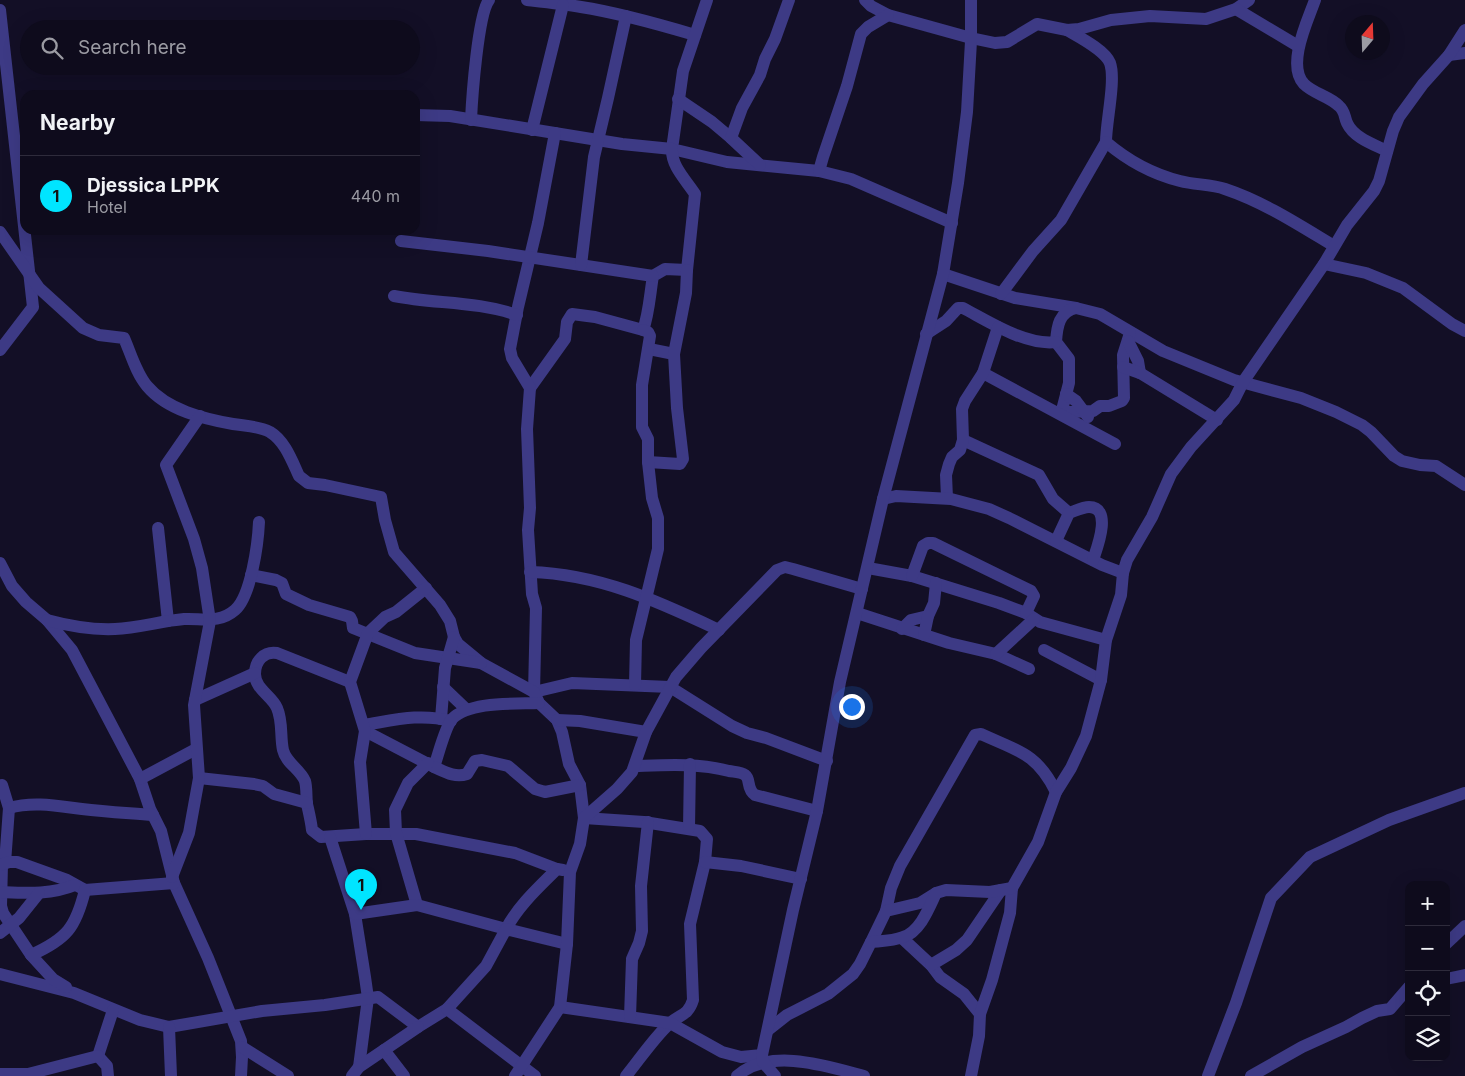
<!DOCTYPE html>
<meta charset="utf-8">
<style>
body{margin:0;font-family:Inter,sans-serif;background:#171425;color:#f1f3f6}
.controls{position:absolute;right:15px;bottom:15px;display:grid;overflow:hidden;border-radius:10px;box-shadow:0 5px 20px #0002}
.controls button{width:45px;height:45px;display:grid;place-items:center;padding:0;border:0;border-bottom:1px solid #2e2b3b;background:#0e0b1c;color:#f1f3f6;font:25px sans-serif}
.compass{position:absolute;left:1345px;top:15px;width:45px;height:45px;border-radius:50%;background:#0e0b1c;box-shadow:0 5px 20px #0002;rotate:19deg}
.you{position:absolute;left:851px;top:706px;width:18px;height:18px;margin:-12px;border:4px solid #fff;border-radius:50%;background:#1a73e8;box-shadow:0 0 0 8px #1a73e833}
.badge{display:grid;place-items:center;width:32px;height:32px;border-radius:50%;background:#00e5ff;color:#111;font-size:16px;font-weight:700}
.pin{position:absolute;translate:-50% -41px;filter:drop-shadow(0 1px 2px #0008)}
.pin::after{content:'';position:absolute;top:26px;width:18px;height:15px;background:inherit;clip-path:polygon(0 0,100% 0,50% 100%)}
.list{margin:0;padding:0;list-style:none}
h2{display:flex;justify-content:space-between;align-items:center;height:65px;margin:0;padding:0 20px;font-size:21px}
h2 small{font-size:16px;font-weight:400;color:#9b9ba3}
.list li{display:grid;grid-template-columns:32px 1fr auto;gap:15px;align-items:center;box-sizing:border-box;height:80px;padding:0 20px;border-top:1px solid #2e2b3b}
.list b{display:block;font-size:19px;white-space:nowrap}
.list p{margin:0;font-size:16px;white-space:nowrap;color:#9b9ba3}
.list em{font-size:16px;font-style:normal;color:#9b9ba3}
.icon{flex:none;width:28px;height:28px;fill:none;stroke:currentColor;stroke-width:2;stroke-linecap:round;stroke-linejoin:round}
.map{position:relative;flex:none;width:1465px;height:1076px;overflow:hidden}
.search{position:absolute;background:#0e0b1c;box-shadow:0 5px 20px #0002;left:20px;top:20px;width:400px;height:55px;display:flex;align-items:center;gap:12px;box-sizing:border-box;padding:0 18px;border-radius:28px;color:#9b9ba3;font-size:19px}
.panel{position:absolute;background:#0e0b1c;box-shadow:0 5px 20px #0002;left:20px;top:90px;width:400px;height:145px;border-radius:15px}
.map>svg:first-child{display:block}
</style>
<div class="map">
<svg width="1465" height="1076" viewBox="0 0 1465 1076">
<rect width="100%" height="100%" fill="#130f26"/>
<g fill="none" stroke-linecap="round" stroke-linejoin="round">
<!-- minor -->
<g stroke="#3d3a85" stroke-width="12">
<path d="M 527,0 C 545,2 564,4 581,7 C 620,13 658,24 695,35"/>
<path d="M 707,0 L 683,71 L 672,149 L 727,162 L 819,171 L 851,179 L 952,223"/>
<path d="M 865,0 L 871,6 L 888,15 L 971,38 L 995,43 L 1007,42 L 1037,24 L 1067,30 L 1079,29 L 1111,20 L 1150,16 L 1206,19 L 1236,9 L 1249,0"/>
<path d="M 1315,0 C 1308,20 1286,65 1304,84 C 1314,94 1329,96 1339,106 C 1345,111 1344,116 1347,123 C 1354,138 1373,144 1387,151"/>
<path d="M 1236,9 L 1298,46"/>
<path d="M 0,10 L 33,307 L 0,350"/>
<path d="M 1067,30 C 1079,37 1105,50 1110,63 C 1116,80 1106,122 1106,142 C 1127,160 1152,174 1180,181 C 1195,185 1211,184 1225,189 C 1264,202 1299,225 1334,246"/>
<path d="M 1449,55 L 1465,53"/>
<path d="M 678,99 L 712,122 L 731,138"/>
<path d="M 415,115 L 450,116 L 622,144 L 672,149 C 671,166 686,180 695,194 L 687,270 L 665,269 L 653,276 C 650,293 649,314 643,330 L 595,317 L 572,314 L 567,322 L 565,339 L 530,388"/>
<path d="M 471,120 C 472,98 478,14 489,0"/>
<path d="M 532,130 L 563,5"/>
<path d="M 555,133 L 538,223 L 518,307 L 510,349 L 512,358 L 530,388 L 527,429 L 530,508 L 528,530 L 532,594 L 536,608 L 534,692 L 572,683 L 670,687 L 732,726 L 747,733 L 766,738 L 827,761"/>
<path d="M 760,165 L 731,138 L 742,108 L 760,75 L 765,59 L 775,39 L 789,0"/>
<path d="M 819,171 L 823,157 L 847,86 L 861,34 L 868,27 L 888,15"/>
<path d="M 0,232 L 39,288 L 83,328 L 99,335 L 124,338 C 131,354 136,373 147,386 C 167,410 204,419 233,424 C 245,426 259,426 270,432 C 285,441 292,461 299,476 L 308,483 L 325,485 L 381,497 L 385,520 L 394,552 L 440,605 L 450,621 L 454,637 L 458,644 L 481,663 L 534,692 L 539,703 L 557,720 L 562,732 L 569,764 L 580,785 L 584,818 L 644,822 L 700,831 L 707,839 L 705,862 L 690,924 L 693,1000 C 688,1016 680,1014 669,1024 C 653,1039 640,1059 626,1076"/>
<path d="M 401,241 L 488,251 L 653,276"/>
<path d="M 1324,264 L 1366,273 L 1403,288 L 1452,324 L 1465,331"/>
<path d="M 581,265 L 594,157 L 608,98 L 626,16"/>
<path d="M 943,274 L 1015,298 L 1076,308 L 1100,314 L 1163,351 L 1234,380 L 1301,398 L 1336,412 L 1362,425 L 1371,432 L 1394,456 L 1402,461 L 1420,465 L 1436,466 L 1465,485"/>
<path d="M 1001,294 L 1033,251 L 1061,220 L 1106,142"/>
<path d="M 394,296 C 435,304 477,301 517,315"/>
<path d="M 1076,308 C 1059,312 1057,326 1056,342 L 1069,359 L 1069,383 L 1061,414 L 1071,412 L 1093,411 L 1100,406 L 1109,406 L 1122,401 L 1124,398 L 1123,355 L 1130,333"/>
<path d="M 926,334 L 946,321 L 958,308 L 963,308 C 988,321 1026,346 1056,342"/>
<path d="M 1128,341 L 1138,361 L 1140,373"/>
<path d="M 649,349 L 674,354"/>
<path d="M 1123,367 L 1140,373 L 1217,420"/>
<path d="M 983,373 L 1115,444"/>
<path d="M 1066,394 L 1076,401 L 1088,417"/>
<path d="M 963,440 L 1039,475 L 1053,499 L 1069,513"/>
<path d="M 648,462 L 680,464 L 683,459 L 677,408 L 674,354 L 686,293 L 687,270"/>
<path d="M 947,498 L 946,475 L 949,464 L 952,457 L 960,450 L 963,440 L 962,409 L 965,401 L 983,373 L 998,327"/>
<path d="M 883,499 L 896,496 L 951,499 L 989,509 L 1009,518 L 1102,565 L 1123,573"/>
<path d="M 158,528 L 168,621"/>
<path d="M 1056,541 L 1069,513 C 1075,511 1083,507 1089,507 C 1113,507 1097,548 1093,560"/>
<path d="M 0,563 L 12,586 L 26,602 L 47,620 L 72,650 L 140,779 L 150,809 L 161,831 L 174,883 L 208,958 L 241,1041 L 242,1057 L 241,1076"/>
<path d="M 868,568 L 912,576 L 999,603 L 1026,613 L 1040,622 L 1106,640"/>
<path d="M 530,572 C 600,574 657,601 719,630"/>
<path d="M 251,575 L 276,580 L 282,583 L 286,594 L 309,605 L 350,617 L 352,621 L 353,628 L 415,653 L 481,663"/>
<path d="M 912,576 L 923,546 L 928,543 L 933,543 L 1031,591 L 1034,596 L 1026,613"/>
<path d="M 857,613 L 949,643 L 996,654 L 1029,669"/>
<path d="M 47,620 C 69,626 92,630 115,629 C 138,628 161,621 184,619 C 202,618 219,624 235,610 C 251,596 258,544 259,522"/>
<path d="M 902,629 L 911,620 L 928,616"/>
<path d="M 924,635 L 928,616 L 934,603 L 936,583"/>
<path d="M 1044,650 L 1101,680"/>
<path d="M 996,654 L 1034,619"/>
<path d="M 350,682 L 277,653 C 264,651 255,661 255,674 C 255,689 272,696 277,708 C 283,722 280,736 283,750 C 286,763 300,769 305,781 C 307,788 306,796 307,804 C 309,813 311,821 312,830 L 321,837 L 366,834 L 416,834 L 515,853 L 557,869"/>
<path d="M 635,685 L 636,640 L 658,549 L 658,518 L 652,498 L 648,462 L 648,439 L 642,427 L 642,385 L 650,336 L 648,332 L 643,330"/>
<path d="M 443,687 L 466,709"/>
<path d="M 195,700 L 255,673"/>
<path d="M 441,719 L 445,668 L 454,637"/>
<path d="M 557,720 L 580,721 L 646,732"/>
<path d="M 364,725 C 395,720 420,713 451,721"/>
<path d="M 365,731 L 434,767 C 438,756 445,727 452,719 C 469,701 516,704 539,703"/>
<path d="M 635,766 C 667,765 698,763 729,771 C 734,772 741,772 745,775 C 751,779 746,789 755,795 L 817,811"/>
<path d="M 434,767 C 445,772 455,778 467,774 L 475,761 L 482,760 L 508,766 L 535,789 L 545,792 L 580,785"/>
<path d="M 199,778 L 254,784 L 263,786 L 274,794 L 307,803"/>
<path d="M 140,779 L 196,749"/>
<path d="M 2,785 L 9,808 L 5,863"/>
<path d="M 9,808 C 33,801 58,806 82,809 C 106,812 129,813 153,815"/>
<path d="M 689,828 L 690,764"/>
<path d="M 366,834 L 360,762 L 365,731 L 350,682 L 368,633 L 385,617 L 396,612 L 426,588"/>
<path d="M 330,837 L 355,914 L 365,977 L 368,998 L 359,1067"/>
<path d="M 705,862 L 741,866 L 801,879"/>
<path d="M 2,864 L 1,906 L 3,913 L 31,955"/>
<path d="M 0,865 L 9,862 L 17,862 L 67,880 L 85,890 L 174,883"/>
<path d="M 172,877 L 189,833 L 199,778 L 194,705 L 210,621 L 202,568 L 194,539 L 166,465 L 200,416"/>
<path d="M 0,892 C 25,893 51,895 75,885"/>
<path d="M 417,905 L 396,833 L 395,810 L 408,783 L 428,763"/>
<path d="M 886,911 L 891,888 L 900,866 L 975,735 L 981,734 C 1018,751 1037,753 1056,792"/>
<path d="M 355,914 L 417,905 L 506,929 C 519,905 538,888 557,869 L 563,870"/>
<path d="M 0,933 L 19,918 L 39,893"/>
<path d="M 902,938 L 931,965 L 940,977 L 964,994 L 980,1014 L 979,1036 L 971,1076"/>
<path d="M 871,942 L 886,911 L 920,903 L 936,893"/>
<path d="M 1446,944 L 1465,926"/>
<path d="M 931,965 L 956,950 L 967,940 L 1001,890"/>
<path d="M 0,974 L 74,993 L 140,1020 L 169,1027 L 262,1011 L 325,1005 L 378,997 L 418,1027 L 447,1009 L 486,966 L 506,929 L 567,944"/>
<path d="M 1446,979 L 1465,975"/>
<path d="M 66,987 L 53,979 L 31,955 C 67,939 76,927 85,890"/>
<path d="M 560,1007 L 670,1023 L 722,1052 L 741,1057 L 762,1055"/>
<path d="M 447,1009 L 535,1076"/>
<path d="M 980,1014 L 992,980 L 1010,913 L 1012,888"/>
<path d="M 630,1017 L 632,959 L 639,943 L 642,931 L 641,886 L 648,822"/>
<path d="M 169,1027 L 171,1076"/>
<path d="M 768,1030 L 787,1015 L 828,994 L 853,974 L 860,964 L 871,942 C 881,941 893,941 903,937 C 920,932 929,908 936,893 L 946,890 L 990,892 L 1012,888 L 1038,842 L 1056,792 L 1071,768 L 1086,736 L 1101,680 L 1106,640 L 1121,595 L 1123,573 L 1127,560 L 1152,517 L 1171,474 L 1191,447 L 1234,400 L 1243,382 L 1324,264 L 1347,225 L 1374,191 L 1379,181 L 1393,131 L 1399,117 L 1423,84 L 1449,55 L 1465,30"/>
<path d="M 242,1047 L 288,1076"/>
<path d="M 384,1050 L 404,1076"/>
<path d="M 98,1056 L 113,1010"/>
<path d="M 98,1056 L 107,1066 L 108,1076"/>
<path d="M 0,1074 L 28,1074 L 98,1056"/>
<path d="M 352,1076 L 359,1067 L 418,1027"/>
<path d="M 515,1076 L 560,1007 L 567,944 L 570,872 L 580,844 L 584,818 L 617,789 L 632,772 L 646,732 L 676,677 L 701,648 L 777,570 L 785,567 L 793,569 L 862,589"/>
<path d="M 737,1076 C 769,1047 827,1066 864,1076"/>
<path d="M 775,1076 L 763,1062 L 762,1055 L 793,910 L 817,811 L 840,682 L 883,499 L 943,274 L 958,183 L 967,112 L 971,41 L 971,0"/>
<path d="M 1208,1076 L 1236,1003 L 1271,898 L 1310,857 L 1389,820 L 1465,793"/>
<path d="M 1251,1076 L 1302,1047 L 1346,1027 L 1362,1018 L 1377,1011 L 1390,1009 L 1409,987"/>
</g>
</g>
</svg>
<div class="controls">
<button>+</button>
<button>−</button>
<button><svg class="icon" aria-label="locate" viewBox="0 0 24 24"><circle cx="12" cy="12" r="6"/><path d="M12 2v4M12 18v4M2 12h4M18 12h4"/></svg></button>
<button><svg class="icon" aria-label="layers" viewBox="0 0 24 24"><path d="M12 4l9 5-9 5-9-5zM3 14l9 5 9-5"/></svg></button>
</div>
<svg class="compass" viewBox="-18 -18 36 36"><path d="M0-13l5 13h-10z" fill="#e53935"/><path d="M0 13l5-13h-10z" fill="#9b9ba3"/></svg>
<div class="you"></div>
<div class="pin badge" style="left:361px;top:910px">1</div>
<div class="search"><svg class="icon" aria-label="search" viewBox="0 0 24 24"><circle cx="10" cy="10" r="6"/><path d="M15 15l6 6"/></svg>Search here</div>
<section class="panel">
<h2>Nearby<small></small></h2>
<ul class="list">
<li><span class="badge">1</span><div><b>Djessica LPPK</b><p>Hotel</p></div><em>440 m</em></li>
</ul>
</section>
</div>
